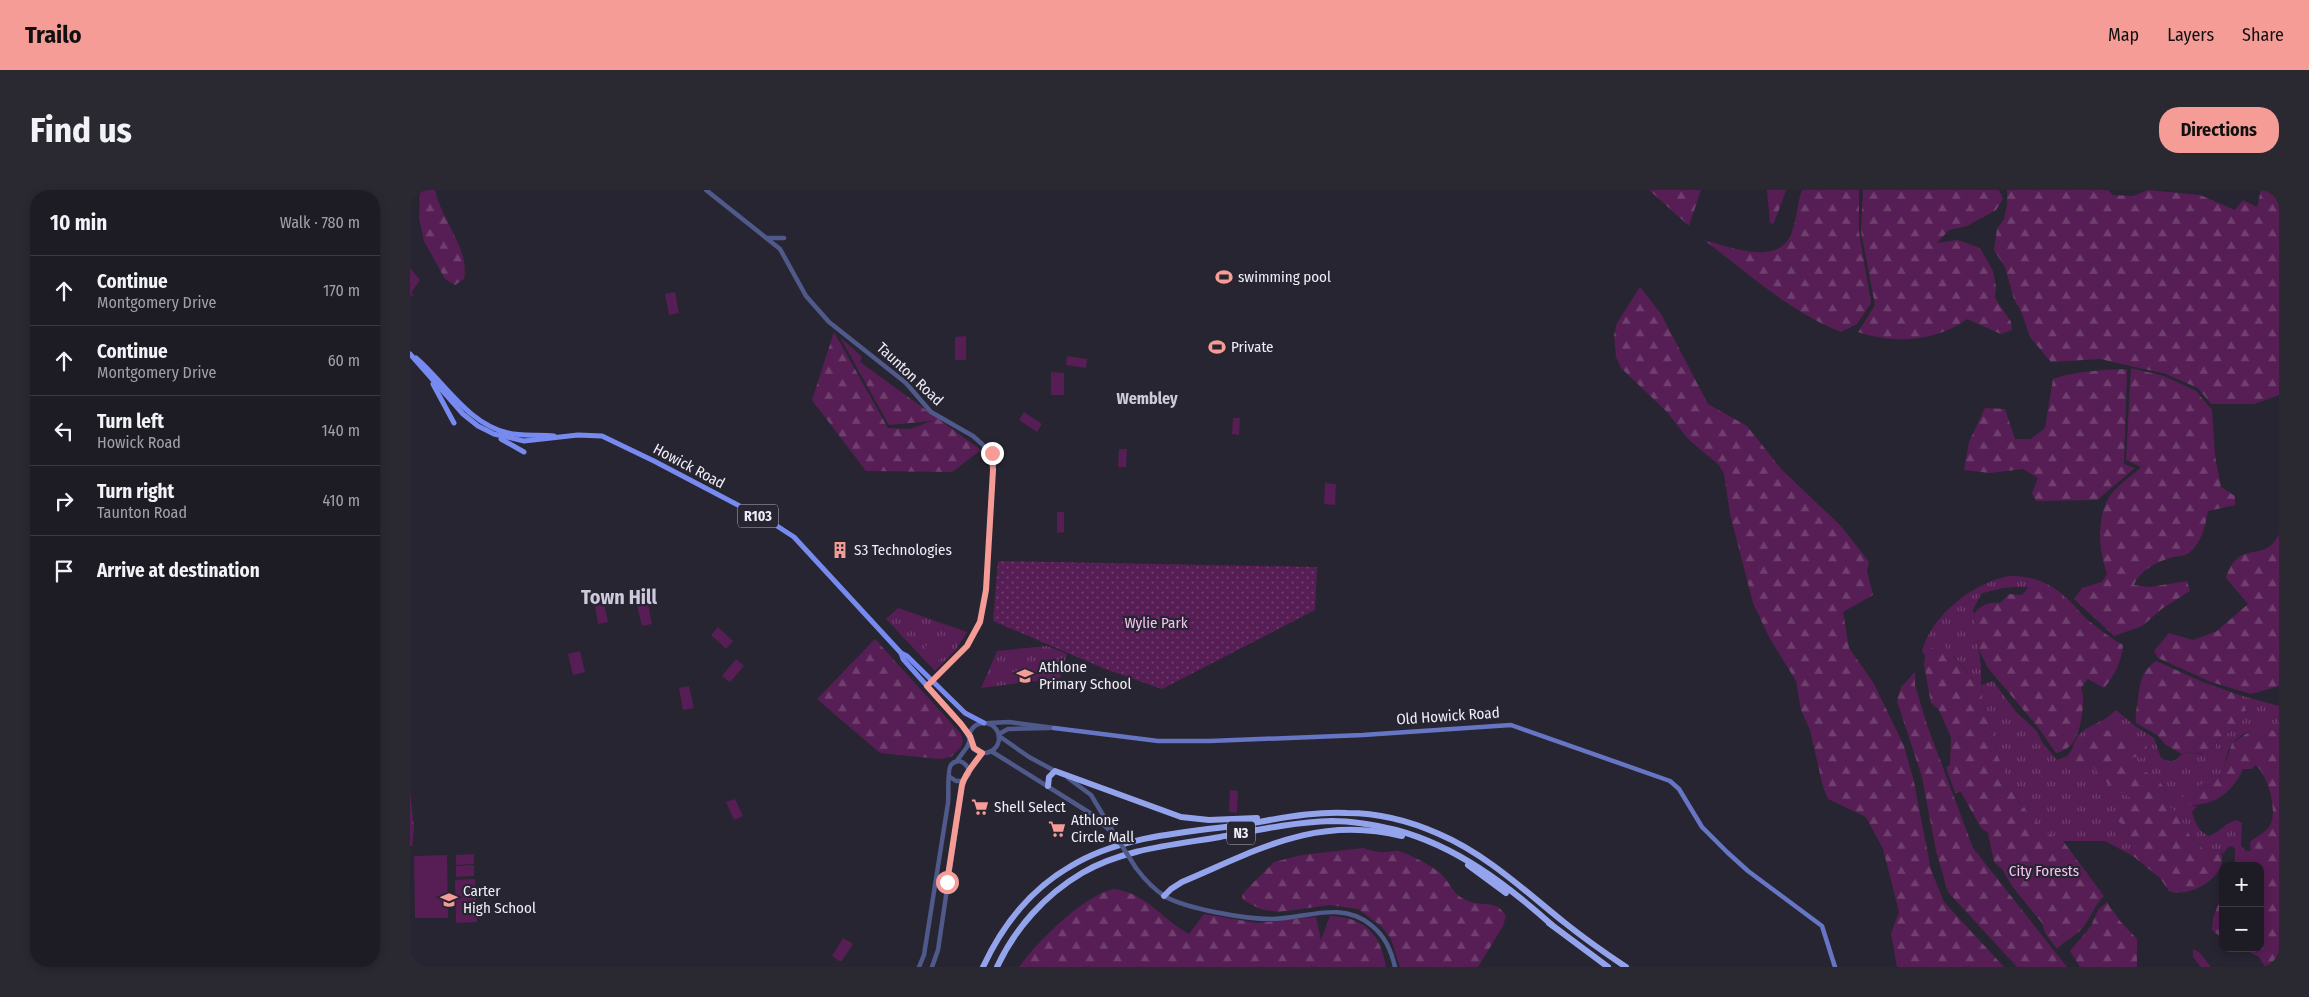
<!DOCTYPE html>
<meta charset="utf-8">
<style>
body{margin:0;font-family:"Fira Sans Condensed",sans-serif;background:#2a2932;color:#f1f3f6}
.controls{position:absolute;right:15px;bottom:15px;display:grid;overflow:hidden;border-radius:10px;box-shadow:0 2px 8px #0003}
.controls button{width:45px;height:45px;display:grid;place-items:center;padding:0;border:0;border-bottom:1px solid #3b3a42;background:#1d1c25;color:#f1f3f6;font:25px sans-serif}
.stop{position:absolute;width:15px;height:15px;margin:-11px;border:4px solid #f59c96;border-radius:50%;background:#fff}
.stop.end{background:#f59c96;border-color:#fff;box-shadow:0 1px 5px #0008}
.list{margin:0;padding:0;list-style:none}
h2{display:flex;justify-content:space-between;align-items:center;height:65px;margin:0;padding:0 20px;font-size:21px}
h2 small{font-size:16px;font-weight:400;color:#a0a1a7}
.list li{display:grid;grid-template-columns:32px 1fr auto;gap:15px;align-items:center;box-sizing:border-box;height:70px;padding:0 20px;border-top:1px solid #3b3a42}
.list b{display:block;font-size:19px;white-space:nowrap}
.list p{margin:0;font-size:16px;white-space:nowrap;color:#a0a1a7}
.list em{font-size:16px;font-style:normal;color:#a0a1a7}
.icon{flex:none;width:28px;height:28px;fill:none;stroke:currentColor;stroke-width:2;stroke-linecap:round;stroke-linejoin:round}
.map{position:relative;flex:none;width:1869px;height:777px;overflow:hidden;border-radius:20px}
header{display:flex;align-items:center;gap:30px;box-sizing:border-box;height:70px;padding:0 25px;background:#f59c96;color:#111}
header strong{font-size:24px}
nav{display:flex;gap:28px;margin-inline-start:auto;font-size:18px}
.intro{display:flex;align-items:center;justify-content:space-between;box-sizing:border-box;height:120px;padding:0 30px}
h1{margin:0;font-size:35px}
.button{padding:12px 22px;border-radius:20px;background:#f59c96;color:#111;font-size:18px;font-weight:700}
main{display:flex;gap:30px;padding:0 30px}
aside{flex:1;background:#1d1c25;border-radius:20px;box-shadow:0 2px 8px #0003}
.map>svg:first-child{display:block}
</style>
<header>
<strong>Trailo</strong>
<nav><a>Map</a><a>Layers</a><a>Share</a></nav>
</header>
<div class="intro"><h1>Find us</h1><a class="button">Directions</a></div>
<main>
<aside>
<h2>10 min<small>Walk · 780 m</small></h2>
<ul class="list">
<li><svg class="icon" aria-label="ahead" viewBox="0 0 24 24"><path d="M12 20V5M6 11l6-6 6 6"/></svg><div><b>Continue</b><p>Montgomery Drive</p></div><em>170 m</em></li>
<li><svg class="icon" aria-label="ahead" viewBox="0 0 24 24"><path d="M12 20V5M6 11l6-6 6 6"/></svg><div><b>Continue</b><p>Montgomery Drive</p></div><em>60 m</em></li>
<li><svg class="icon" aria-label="left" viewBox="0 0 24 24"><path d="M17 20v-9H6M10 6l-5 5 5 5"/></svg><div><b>Turn left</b><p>Howick Road</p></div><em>140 m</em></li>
<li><svg class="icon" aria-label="right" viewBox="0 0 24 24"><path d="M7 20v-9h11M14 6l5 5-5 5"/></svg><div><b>Turn right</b><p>Taunton Road</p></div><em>410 m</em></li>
<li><svg class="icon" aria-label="arrive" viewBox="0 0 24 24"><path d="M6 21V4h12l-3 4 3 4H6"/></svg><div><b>Arrive at destination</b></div></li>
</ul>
</aside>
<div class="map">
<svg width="1869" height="777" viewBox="0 0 1869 777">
<defs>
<pattern id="grass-tufts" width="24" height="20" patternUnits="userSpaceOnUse" patternTransform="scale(1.25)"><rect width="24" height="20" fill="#571e55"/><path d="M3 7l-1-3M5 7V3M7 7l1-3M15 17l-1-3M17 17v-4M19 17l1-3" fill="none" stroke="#6f3f6e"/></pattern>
<pattern id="forest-firs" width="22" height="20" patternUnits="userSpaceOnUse" patternTransform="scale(1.25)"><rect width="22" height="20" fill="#571e55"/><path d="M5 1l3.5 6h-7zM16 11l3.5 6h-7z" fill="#6f3f6e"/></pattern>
<pattern id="park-dots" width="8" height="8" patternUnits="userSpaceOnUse" patternTransform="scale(1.25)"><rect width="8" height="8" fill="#571e55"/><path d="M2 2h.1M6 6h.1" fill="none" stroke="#6f3f6e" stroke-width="1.8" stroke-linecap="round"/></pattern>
</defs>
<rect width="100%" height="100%" fill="#272531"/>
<!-- grass -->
<g fill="url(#grass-tufts)">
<path d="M 1599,386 C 1637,386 1653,402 1676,429 C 1666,423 1658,414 1648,408 C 1624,393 1596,395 1571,404 L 1563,420 L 1571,476 L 1571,495 L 1583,491 L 1606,522 L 1627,541 L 1632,552 L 1647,570 L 1657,566 L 1653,574 L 1658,576 L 1670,574 L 1683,577 L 1701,597 L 1724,609 L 1724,614 L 1709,632 L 1718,639 L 1723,666 L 1695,651 L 1653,651 L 1645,649 L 1637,643 L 1615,622 L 1600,596 L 1588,567 L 1572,507 L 1571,495 L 1563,489 L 1544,466 L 1525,454 L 1515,466 L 1512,461 C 1522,425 1563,393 1599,386 Z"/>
<path d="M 488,418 L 557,442 L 545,461 L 525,481 L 476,429 Z"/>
<path d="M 637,456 L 657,464 L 650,488 L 571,498 L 587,461 Z"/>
<path d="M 1829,505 L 1869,516 L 1869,545 C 1856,533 1833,541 1822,553 C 1816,561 1816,575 1812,584 L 1801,590 L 1775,615 L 1787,616 L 1782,622 C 1785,633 1788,641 1799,646 C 1810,642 1815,633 1826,630 L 1832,633 L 1831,656 L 1836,661 L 1842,661 L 1842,676 L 1827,676 L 1825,673 L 1825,659 L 1822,656 L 1818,657 L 1813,664 L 1809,659 L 1796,662 L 1780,646 L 1770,627 L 1758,615 L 1755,599 L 1736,582 L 1721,577 L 1718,571 L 1724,566 L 1734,568 L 1730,550 L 1718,548 L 1678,552 L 1662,559 C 1669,539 1676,539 1693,530 C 1698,528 1702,523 1706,520 L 1725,536 L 1744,548 L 1751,568 C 1766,575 1764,569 1775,562 L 1792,564 L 1805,558 L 1807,550 L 1824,539 L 1837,522 Z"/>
</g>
<!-- forest -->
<g fill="url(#forest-firs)">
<path d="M 10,0 L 25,0 C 31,30 60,59 54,89 L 45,95 L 35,89 L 14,51 L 9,27 Z"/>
<path d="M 1239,0 L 1291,0 L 1279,36 Z"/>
<path d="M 1357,0 L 1376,0 C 1374,6 1365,31 1363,34 L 1360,33 Z"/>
<path d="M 1392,0 L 1449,0 L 1449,42 L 1461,113 L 1447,134 L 1431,142 C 1380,122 1338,83 1294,50 C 1321,57 1369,78 1382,42 C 1387,28 1387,14 1392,0 Z"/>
<path d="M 1453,0 L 1589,0 L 1593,9 L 1586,20 L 1557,36 L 1539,40 L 1527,53 L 1548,50 L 1570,58 L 1583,81 L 1586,97 L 1585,108 L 1601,132 L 1602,140 L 1591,144 L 1557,129 C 1526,152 1483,154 1448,142 L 1465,115 L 1451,42 Z"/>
<path d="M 1597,0 L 1698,0 L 1703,5 L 1723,6 L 1738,0 L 1790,5 L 1825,20 L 1833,10 L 1847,17 L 1851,0 L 1869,0 L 1869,205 L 1844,214 L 1801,214 L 1788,198 L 1756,184 L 1690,169 L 1641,172 L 1620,147 L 1611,121 L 1604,109 L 1595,77 L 1584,60 L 1587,39 L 1594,29 L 1597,15 Z"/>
<path d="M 1230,97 L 1251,124 L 1298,214 L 1337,236 L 1372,280 L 1431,336 L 1459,372 L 1457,381 L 1463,405 L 1433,422 L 1439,458 L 1463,492 L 1494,556 L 1504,592 L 1521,680 L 1534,712 L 1594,777 L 1487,777 L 1481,743 L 1489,722 L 1473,659 L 1456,627 L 1418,609 L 1413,597 L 1400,540 L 1391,520 L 1386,491 L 1359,447 L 1343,413 L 1320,324 L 1314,284 L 1309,275 L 1279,250 L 1256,221 L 1211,178 L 1206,167 L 1204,145 L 1207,133 Z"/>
<path d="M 424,142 L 478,238 L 500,239 L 522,231 L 479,235 L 430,147 L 452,167 L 450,172 L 571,260 L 542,282 L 456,281 L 402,210 Z"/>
<path d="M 1721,178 L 1754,186 L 1786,201 L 1802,220 L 1805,266 L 1811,297 L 1825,306 L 1825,315 L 1798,321 C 1795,337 1792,352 1779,363 C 1775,366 1766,366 1760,368 C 1747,372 1729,381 1724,395 L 1740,397 L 1777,391 L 1780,401 L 1753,418 L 1732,436 L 1704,446 L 1664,409 L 1672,398 L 1692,392 L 1697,384 C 1689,360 1686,330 1699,307 C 1706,296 1722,286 1731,277 L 1716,270 Z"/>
<path d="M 1717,179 L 1714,274 L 1725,278 L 1687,310 L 1626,311 L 1622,303 L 1628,288 L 1613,279 L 1580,283 L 1554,280 L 1559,252 L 1575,218 L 1595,219 L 1605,249 L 1621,249 L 1635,238 L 1643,189 C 1666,181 1692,180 1717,179 Z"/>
<path d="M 1869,344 L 1869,496 L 1841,504 L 1801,492 L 1748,468 L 1744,461 L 1759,443 L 1783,450 L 1807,441 L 1838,414 L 1816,388 C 1829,347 1855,375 1869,344 Z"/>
<path d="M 1619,397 C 1656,403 1681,438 1713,455 C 1712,470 1704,487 1694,498 L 1678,489 L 1671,498 C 1676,509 1671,539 1665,549 C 1661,557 1654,561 1646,563 L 1627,536 L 1578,478 L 1569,460 L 1563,425 C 1571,415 1577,412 1590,413 L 1599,404 L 1612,405 Z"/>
<path d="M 465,449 L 551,544 L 553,551 L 551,557 L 541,567 L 530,569 L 470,563 L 407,509 Z"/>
<path d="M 1531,452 L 1563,489 L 1571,495 L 1572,507 L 1588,567 L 1609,613 L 1637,643 L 1653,651 L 1694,706 C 1685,715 1682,725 1674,736 C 1667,746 1656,749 1647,759 L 1635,743 L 1632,733 L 1602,696 L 1592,679 L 1584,672 L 1578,643 L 1571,638 L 1551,602 L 1545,603 L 1536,577 L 1540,575 L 1541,547 L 1529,520 L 1521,513 L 1514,475 L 1515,466 L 1525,454 Z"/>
<path d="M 1746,471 L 1793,492 L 1829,505 L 1835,517 L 1837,526 L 1824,539 L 1807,550 L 1802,564 L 1775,562 L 1772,564 L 1756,555 L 1747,545 L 1726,533 C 1725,524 1727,517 1728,509 C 1730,492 1732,481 1746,471 Z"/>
<path d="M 1505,482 L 1505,495 L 1517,535 L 1563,658 L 1657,777 L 1607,777 L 1538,702 L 1526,661 L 1512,587 L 1487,511 L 1491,497 Z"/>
<path d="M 1854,538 L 1864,541 L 1869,545 L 1869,777 L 1855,777 L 1849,767 L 1835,760 L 1829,763 L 1828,759 L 1850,758 L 1850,676 L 1842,676 L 1840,652 C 1845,647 1855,643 1859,637 C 1869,624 1858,583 1845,575 L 1842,579 L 1833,579 C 1822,604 1802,617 1775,615 L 1772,609 L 1774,603 L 1812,584 L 1822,553 L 1842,540 Z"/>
<path d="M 1693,540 L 1711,542 L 1718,548 L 1730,550 L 1737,556 L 1734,568 L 1724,567 L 1718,571 L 1721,577 L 1736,582 L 1748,590 L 1755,599 L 1758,615 L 1770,627 L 1780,646 L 1796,662 L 1809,659 C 1824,682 1781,710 1759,701 L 1750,688 L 1723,666 L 1718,639 L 1709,632 L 1705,621 L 1724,614 L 1723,609 L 1701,597 L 1683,577 L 1670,574 L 1658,576 L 1652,574 L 1662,559 L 1678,552 L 1682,543 Z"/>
<path d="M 0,601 L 4,638 L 2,656 L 0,656 Z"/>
<path d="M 953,658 C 961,660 968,663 976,662 C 980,662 984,660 988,661 C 995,662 1020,675 1026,680 C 1039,688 1041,704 1056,710 C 1072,718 1086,708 1096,726 L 1093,736 L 1068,777 L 990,777 L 981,749 L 971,736 L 948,719 L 920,715 L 869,722 L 850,719 L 833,710 L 832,706 L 835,701 L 864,672 L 892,665 Z"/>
<path d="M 703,699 C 735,702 753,730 779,744 L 794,724 L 847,733 L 906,727 L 911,750 L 920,726 C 954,727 971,744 976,777 L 609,777 C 628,751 672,707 703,699 Z"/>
<path d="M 1813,702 L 1813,749 L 1802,740 L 1803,728 Z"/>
<path d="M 1697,712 L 1710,731 L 1727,749 L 1727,777 L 1670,777 L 1660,761 L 1681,736 L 1688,720 Z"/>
<path d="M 1783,759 L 1789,762 L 1801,777 L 1791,777 L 1783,767 Z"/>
</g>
<!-- park -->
<path fill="url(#park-dots)" d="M 588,371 L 907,377 L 905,420 L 752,499 L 695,479 L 583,431 Z"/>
<!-- pitch -->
<g fill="#571e55">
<path d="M 0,78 L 10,90 L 1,103 L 4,105 L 0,107 Z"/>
<path d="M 265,102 L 269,123 L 259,125 L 255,104 Z"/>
<path d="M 556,146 L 556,170 L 545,170 L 545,147 Z"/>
<path d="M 657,166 L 677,169 L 676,178 L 656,175 Z"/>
<path d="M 641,182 L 654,183 L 654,205 L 641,205 Z"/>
<path d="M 614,222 L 632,234 L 627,242 L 609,230 Z"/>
<path d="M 823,228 L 830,228 L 829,245 L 822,244 Z"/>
<path d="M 709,259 L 717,259 L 716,277 L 708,277 Z"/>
<path d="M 915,293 L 926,294 L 925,315 L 914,314 Z"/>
<path d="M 647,322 L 654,322 L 654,342 L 647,343 Z"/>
<path d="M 194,414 L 198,432 L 188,434 L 185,416 Z"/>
<path d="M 238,414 L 242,434 L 232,436 L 227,416 Z"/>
<path d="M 308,437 L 323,451 L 316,459 L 301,445 Z"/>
<path d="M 531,445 L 543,460 L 526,472 L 515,457 Z"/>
<path d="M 170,461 L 175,482 L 163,485 L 158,464 Z"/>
<path d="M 326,469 L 334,476 L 320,492 L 312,486 Z"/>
<path d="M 279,496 L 284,518 L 273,520 L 269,498 Z"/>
<path d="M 820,600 L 828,601 L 827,623 L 819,622 Z"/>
<path d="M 325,609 L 333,626 L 324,630 L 316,612 Z"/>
<path d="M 64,664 L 64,674 L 46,675 L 46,665 Z"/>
<path d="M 37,665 L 38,728 L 5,728 L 4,666 Z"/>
<path d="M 64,675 L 64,686 L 46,687 L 46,676 Z"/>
<path d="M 65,689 L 67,732 L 46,733 L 45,690 Z"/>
<path d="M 433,748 L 443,754 L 431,772 L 422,766 Z"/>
</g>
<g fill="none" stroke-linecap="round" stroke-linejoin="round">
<!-- tertiary -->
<g stroke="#4f5a8b" stroke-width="4.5">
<path d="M 296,0 L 370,59 L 396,106 L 419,132 L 496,193 L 521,222 L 563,246 L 582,263 L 583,281 L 576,400 L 570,432 L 557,456 L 517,496"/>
<path d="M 357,48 L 374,48"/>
<path d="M 579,533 L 599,532 L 644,538"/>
<circle cx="574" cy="548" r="15"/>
<path d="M 589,544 L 598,539 L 640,538"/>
<path d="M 589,546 L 619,567 L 647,582"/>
<path d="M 581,561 L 680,623 L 704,644"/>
<path d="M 546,572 L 557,557 L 560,550"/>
<path d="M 559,580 L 572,563"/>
<path d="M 658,588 L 681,605 L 705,645"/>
<path d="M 726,678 C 735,690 743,699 756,707 C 778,719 835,729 861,729 C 895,729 931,710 961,735 C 975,746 981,760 985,777"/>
<path d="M 509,777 L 514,765 C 522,715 530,664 538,613 C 539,605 537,579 541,575 C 548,566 559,574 559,584 L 553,591 L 546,591 L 540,587"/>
<path d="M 522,777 L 528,760 L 553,591"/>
</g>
<!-- secondary -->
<path stroke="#6675c4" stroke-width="4.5" d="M 644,538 L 748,551 L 800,551 L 953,545 L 1101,535 L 1260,591 L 1269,599 L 1292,637 L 1317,662 L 1338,681 L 1412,736 L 1425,777"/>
<!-- primary -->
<g stroke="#778af0" stroke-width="5">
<path d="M 0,164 L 53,224 L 68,236 L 84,244 L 114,251 L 168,245 L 192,246 L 244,271 L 364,334 L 384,347 L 491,463 L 493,469 L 551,534 L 559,546"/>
<path d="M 6,168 C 35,193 58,234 98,243 C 113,247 129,244 144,246"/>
<path d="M 23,194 L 44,233"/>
<path d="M 91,249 L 114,262"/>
<path d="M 491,463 L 497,466 L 555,523 L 574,533"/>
</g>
<!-- motorway -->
<g stroke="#93a4ed" stroke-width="6">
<path d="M 638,596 L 639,587 L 645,581 L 771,627 L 799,630 L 847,628"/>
<path d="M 1058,675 L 1096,703"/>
<path d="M 754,706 L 761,699 L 772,692 C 848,660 906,625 992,646"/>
<path d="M 1139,733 L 1198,777"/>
<path d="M 573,777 C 592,736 621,699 661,676 C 710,646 773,643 829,635 C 864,630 901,621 937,623 C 969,623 1000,631 1029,644 C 1076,664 1115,701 1155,733 C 1175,749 1195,763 1216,777"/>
<path d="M 587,777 C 605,738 635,705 672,683 C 713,659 763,655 810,647 C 847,640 884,632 922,631 C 943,631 965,635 986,640 C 1046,656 1096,694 1142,735"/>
</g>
<!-- tertiary-bridge -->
<path stroke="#4f5a8b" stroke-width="4.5" d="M 705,645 L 726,678"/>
</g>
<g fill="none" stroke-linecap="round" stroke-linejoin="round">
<!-- route -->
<path stroke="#f59c96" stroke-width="6" d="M 537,692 L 552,595 C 555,583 565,573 572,563 L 564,558 L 560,546 L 551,534 L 517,496 L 557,456 L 570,432 L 576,400 L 583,280 L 582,263"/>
</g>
<!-- icons -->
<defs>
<g id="stadium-bare" transform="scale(1.35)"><path d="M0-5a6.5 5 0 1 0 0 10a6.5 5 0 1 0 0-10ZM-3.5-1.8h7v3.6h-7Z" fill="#f59c96" stroke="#272531" stroke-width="2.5" paint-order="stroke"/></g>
<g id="building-bare" transform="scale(1.35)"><path d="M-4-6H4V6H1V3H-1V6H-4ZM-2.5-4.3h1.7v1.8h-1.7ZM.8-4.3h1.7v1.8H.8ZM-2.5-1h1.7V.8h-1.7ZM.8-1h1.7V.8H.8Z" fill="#f59c96" stroke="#272531" stroke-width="2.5" paint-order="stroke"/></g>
<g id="school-bare" transform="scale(1.35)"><path d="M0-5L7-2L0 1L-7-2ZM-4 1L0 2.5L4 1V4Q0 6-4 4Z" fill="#f59c96" stroke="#272531" stroke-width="2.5" paint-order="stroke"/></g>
<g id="supermarket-bare" transform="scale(1.35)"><path d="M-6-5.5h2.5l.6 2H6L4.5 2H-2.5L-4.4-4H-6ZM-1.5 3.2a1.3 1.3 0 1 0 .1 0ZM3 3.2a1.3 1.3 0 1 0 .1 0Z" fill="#f59c96" stroke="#272531" stroke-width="2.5" paint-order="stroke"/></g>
</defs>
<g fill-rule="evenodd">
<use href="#stadium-bare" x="814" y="87"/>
<use href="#stadium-bare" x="807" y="157"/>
<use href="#building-bare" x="430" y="360"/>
<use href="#school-bare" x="615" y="486"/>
<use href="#supermarket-bare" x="570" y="617"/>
<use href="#supermarket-bare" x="647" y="639"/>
<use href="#school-bare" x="39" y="710"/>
</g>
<g text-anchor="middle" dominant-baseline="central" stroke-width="4.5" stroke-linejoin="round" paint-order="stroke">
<!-- shield labels -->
<g fill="#272531" stroke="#b3b2bc" stroke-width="1">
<rect x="328" y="314.5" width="40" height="23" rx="4"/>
<rect x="817" y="631.5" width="28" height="23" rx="4"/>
</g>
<g font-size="14" font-weight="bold" fill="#efeef7">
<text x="348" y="326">R103</text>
<text x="831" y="643">N3</text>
</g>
<!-- poi labels -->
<g font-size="15" fill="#efeef7" stroke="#272531" text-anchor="start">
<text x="828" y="87">swimming pool</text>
<text x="821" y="157">Private</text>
<text x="444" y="360">S3 Technologies</text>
<text x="629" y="477">Athlone<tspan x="629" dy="17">Primary School</tspan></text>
<text x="584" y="617">Shell Select</text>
<text x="661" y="630">Athlone<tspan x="661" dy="17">Circle Mall</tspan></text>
<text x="53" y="701">Carter<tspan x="53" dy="17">High School</tspan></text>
</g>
<!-- street labels -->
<g font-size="15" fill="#efeef7" stroke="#272531">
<text transform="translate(500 184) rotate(43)">Taunton Road</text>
<text transform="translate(279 276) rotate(28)">Howick Road</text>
<text transform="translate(1038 526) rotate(-4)">Old Howick Road</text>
</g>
<!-- park labels -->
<g font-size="15" fill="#f7c0f2" stroke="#272531">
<text x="746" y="433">Wylie Park</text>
<text x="1634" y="681">City Forests</text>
</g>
<!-- neighbourhood labels -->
<g font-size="16" font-weight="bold" fill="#cdcbdb" stroke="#272531">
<text x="737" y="208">Wembley</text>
</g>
<!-- district labels -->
<g font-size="20" font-weight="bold" fill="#cdcbdb" stroke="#272531">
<text x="209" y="407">Town Hill</text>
</g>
</g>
</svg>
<div class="controls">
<button>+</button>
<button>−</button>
</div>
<div class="stop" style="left:537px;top:692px"></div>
<div class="stop end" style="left:582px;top:263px"></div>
</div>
</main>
